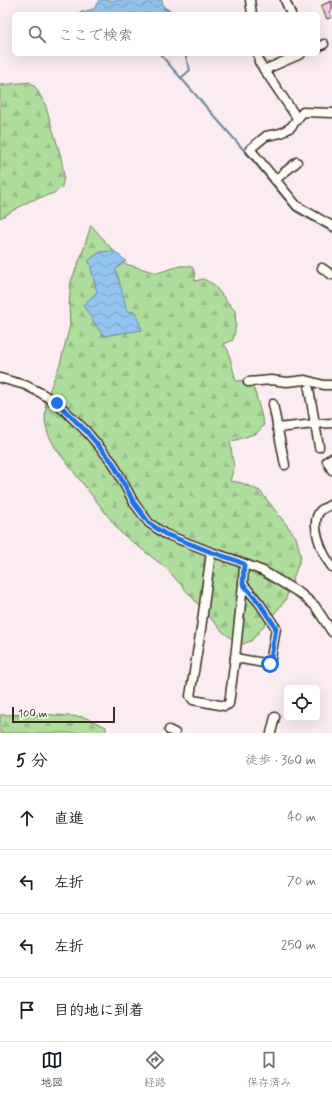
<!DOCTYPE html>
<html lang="ja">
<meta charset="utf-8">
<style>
body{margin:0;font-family:Mynerve,"Klee One",sans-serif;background:#f2f2f2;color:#202124}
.controls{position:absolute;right:12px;bottom:12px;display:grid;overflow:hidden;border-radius:6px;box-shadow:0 4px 16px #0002}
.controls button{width:36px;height:36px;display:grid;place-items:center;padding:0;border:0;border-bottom:1px solid #e0e0e0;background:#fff;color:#202124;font:20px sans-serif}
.scale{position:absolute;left:12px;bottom:10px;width:103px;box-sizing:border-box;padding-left:4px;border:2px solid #3b2a1e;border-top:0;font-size:11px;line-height:14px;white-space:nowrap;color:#3b2a1e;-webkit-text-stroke:3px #fdfcf7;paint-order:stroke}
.stop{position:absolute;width:12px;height:12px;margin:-9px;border:3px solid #1a73e8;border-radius:50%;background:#fff}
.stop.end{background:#1a73e8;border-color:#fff;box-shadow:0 1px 4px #0008}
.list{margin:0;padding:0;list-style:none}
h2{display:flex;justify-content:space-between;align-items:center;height:52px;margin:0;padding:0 16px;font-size:17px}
h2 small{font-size:13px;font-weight:400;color:#757577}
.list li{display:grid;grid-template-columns:26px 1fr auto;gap:12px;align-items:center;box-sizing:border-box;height:64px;padding:0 16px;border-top:1px solid #e0e0e0}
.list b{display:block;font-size:15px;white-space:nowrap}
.list em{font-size:13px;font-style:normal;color:#757577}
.icon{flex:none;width:22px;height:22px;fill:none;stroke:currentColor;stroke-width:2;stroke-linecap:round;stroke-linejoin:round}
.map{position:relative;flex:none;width:332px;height:733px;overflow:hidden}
.search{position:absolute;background:#fff;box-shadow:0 4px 16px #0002;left:12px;right:12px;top:12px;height:44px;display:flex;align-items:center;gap:10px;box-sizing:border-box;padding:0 14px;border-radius:6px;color:#757577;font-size:15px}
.sheet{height:308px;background:#fff}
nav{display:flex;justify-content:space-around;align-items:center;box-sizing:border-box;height:56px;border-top:1px solid #e0e0e0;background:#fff;font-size:11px;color:#757577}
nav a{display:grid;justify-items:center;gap:2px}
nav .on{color:#111827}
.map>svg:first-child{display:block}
</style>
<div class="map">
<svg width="332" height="733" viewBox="0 0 332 733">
<defs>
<pattern id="forest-firs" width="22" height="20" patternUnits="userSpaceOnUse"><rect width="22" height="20" fill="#aedd9d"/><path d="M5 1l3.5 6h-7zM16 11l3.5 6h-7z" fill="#97be87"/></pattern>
<pattern id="water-waves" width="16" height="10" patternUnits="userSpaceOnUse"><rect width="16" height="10" fill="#92c4ef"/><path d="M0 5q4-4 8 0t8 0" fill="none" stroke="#789fc1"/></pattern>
</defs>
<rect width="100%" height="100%" fill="#fbecf2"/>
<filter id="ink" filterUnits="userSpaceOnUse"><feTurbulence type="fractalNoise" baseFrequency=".025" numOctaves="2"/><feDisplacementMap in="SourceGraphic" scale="8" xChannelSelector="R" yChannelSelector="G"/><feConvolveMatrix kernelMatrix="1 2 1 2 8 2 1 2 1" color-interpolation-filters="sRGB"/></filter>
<g filter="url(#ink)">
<!-- forest -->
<g fill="url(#forest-firs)" stroke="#74845e">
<path d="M 30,82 L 36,88 L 45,104 L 61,157 L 64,176 L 62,187 L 54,193 L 30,201 L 0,218 L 0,85 Z"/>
<path d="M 91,225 L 125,264 L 157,273 L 180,266 L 189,266 L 193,268 L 195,275 L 195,281 L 203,279 L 213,284 L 235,311 L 236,325 L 233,340 L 224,344 L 228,350 L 236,381 L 250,380 L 256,395 L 264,425 L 257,433 L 230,442 L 234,467 L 230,481 L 242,483 L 260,491 L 296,537 L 301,557 L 285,601 L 251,641 L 240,645 L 222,631 L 166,568 L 121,533 L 56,449 L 48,434 L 45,421 L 46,399 L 60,364 L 70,325 L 69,305 L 71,281 L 82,254 Z"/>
<path d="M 40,714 L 84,717 L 106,727 L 106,733 L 0,733 L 0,715 Z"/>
</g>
<!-- water -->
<g fill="url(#water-waves)" stroke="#6f869b">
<path d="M 99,0 L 162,0 L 166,14 L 74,14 L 94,9 Z"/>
<path d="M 114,251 L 126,261 L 116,269 L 127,311 L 135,312 L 142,330 L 103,336 L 83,305 L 97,292 L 89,260 L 100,252 Z"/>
</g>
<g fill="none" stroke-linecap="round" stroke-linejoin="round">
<!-- stream -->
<g stroke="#6f869b" stroke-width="2">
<path d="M 164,8 L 175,14"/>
<path d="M 160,54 L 256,164 L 295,211 L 332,232"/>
<path d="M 181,78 L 190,70 L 185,54"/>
</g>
</g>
<!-- building -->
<path fill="#f7c6e6" stroke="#3b2a1e" d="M 332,1 L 332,10 L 329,11 L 332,17 L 327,19 L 322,8 L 322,5 Z"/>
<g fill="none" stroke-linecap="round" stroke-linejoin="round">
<!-- minor casing -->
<g stroke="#3b2a1e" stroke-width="11">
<g id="minor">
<path d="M 250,0 L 252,14"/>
<path d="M 285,0 L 291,14"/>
<path d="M 318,47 L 324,44"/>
<path d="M 258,54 L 259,62 L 297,118"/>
<path d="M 264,70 L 301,54"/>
<path d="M 332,113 L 303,112 L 291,127 L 281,133 L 266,136 L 250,149 L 297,206 L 332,226"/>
<path d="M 275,180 L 297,162"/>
<path d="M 322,268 L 332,275"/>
<path d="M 0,378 L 25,385 L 41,393 L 57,403 L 86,431 L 113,463 L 134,503 L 149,523 L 165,534 L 211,552 L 232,559 L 263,571 L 301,594 L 315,606 L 332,632"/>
<path d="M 248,382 L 271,380 L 287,382 L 305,380 L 324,385 L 332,385"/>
<path d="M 309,389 L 319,447"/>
<path d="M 273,404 L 285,465"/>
<path d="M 277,428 L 315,424 L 332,423"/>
<path d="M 332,458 L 327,461 L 332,470"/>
<path d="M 332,504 C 329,506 324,508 321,510 C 308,523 323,555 332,567"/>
<path d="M 211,552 L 201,629 L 190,696 L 193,700 L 225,706 L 229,704 L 235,658 L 270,664 L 276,628 L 260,604 L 243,584 L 244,564"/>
<path d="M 235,658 L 243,584"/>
<path d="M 169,730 L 175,733"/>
<path d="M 271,733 L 275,717"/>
</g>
</g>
<!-- minor -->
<use href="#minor" stroke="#fdfcf7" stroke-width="8"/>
</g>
</g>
<g fill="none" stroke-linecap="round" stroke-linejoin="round" filter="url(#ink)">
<!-- route -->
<path stroke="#1a73e8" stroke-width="5" d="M 57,403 L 86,431 L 113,463 L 134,503 L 149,523 L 165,534 L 211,552 L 232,559 L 244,564 L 243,584 L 260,604 L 276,628 L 270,664"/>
</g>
</svg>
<div class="controls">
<button><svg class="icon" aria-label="locate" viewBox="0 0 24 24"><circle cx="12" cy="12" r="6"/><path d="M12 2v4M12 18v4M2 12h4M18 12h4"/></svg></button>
</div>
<div class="scale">100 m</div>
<div class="stop" style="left:270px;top:664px"></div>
<div class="stop end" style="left:57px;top:403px"></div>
<div class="search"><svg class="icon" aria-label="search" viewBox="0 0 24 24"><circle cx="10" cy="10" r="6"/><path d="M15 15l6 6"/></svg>ここで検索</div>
</div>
<section class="sheet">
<h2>5 分<small>徒歩 · 360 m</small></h2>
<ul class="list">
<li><svg class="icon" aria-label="ahead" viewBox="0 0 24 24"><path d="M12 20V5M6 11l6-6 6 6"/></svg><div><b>直進</b></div><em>40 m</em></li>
<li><svg class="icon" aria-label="left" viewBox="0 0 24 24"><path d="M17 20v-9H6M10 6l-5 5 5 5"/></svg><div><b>左折</b></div><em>70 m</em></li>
<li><svg class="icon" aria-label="left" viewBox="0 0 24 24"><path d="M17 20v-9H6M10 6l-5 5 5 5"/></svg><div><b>左折</b></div><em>250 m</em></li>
<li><svg class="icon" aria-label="arrive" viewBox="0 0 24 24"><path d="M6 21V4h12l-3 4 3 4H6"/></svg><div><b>目的地に到着</b></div></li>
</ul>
</section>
<nav>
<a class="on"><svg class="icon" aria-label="map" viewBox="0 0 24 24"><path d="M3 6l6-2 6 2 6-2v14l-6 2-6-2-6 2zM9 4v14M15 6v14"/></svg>地図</a>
<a><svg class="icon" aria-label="directions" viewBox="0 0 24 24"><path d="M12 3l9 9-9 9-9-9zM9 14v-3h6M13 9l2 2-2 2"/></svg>経路</a>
<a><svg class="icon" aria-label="saved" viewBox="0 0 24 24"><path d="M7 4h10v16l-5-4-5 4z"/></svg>保存済み</a>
</nav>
